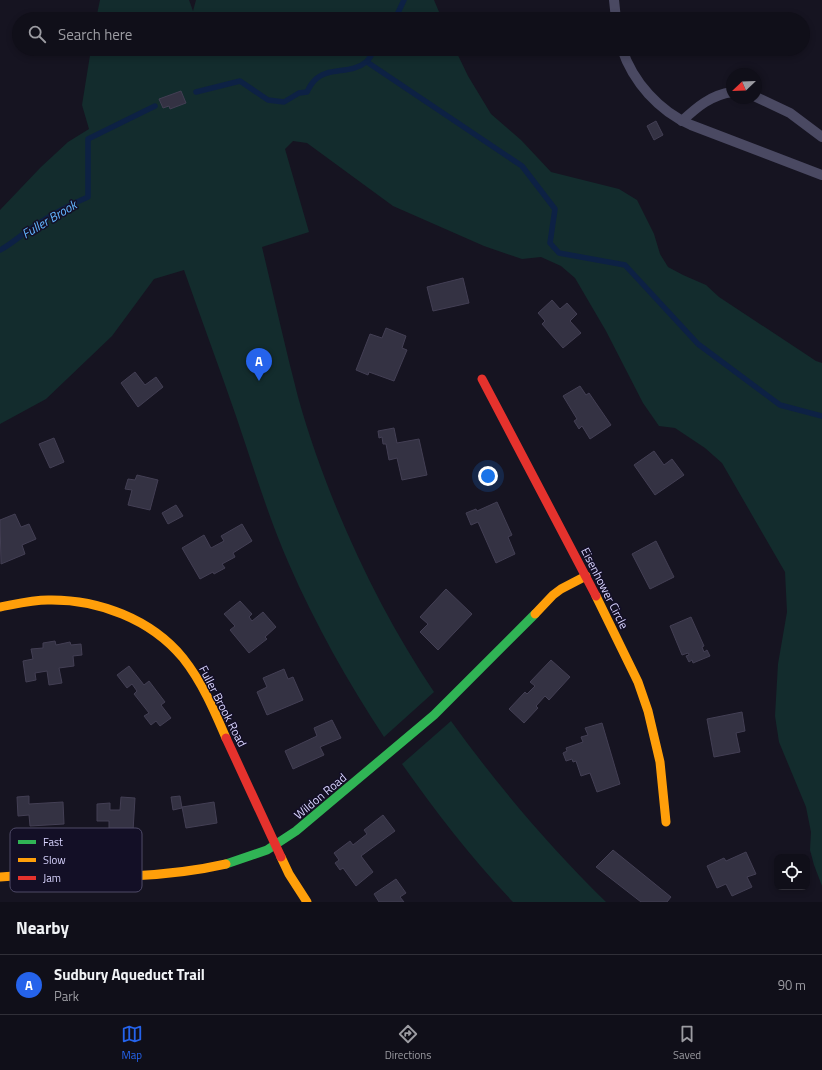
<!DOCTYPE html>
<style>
body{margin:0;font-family:"Titillium Web",sans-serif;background:#191822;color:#f1f3f6}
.controls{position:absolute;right:12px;bottom:12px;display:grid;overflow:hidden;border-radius:8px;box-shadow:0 2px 6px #0003}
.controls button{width:36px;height:36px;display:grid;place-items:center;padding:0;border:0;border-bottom:1px solid #302f38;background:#100f19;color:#f1f3f6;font:20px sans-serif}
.compass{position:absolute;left:726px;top:68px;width:36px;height:36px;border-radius:50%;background:#100f19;box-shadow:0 2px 6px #0003;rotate:247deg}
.you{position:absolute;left:488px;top:476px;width:14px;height:14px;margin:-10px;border:3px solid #fff;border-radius:50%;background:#1a73e8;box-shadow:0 0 0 6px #1a73e833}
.badge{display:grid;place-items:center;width:26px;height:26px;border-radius:50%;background:#2563eb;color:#fff;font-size:13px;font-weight:700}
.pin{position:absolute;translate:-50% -33px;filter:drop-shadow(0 1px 2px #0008)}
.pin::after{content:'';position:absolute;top:21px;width:14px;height:12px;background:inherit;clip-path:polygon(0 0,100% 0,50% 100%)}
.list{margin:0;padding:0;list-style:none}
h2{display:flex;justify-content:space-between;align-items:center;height:52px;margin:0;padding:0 16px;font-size:17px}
h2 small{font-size:13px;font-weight:400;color:#9c9ca2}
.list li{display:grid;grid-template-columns:26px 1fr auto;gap:12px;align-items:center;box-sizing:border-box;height:60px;padding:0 16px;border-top:1px solid #302f38}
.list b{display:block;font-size:15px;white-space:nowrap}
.list p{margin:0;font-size:13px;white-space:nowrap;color:#9c9ca2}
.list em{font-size:13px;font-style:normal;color:#9c9ca2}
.icon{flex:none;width:22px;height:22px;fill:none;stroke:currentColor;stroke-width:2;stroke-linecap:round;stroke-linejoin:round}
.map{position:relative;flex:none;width:822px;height:902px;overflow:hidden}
.search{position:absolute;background:#100f19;box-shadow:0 2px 6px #0003;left:12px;right:12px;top:12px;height:44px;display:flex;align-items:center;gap:10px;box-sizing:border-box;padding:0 14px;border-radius:22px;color:#9c9ca2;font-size:15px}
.sheet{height:112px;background:#100f19}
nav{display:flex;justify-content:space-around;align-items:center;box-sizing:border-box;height:56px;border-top:1px solid #302f38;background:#100f19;font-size:11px;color:#9c9ca2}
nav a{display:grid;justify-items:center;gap:2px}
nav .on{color:#2563eb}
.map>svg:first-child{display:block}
</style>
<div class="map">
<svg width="822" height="902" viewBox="0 0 822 902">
<rect width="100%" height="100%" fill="#161421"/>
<!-- green -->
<g fill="#132c2d">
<path d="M 100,0 L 189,0 L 193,11 L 196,0 L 434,0 L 442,19 L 96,19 Z"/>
<path d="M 91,49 L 455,49 L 468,76 L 491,114 L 521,140 L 551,172 L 619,189 L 637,200 L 654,234 L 660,254 L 668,267 L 683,275 L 706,285 L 719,297 L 816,361 L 822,363 L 822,886 L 814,865 L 810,850 L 811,832 L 806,807 L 779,742 L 775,716 L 778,664 L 787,612 L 785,572 L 722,463 L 705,448 L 675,428 L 659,426 L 643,403 L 606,331 L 575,278 L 561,266 L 541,257 L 522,259 L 484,246 L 393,206 L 307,143 L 293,141 L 285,149 L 309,232 L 262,247 C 274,297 285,347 298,397 C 326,497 376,606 434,692 L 384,737 C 348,682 315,624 289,564 C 268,516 253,466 236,416 C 219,367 201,318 184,270 L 154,279 L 112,336 L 46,399 L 0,424 L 0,210 L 41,167 L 68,142 L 89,129 L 82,105 Z"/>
<path d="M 451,721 C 498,786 549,846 606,902 L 513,902 C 472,859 436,812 402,764 Z"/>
</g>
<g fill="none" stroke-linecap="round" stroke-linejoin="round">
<!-- stream -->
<g stroke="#0d2144" stroke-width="5.5">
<path d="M 395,19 L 404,0"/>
<path d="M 367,62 L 522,166 L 555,209 L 550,243 L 559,253 L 625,265 L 698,344 L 780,405 L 822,416"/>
<path d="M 196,92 L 240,81 L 268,100 L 284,102 L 299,93 L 307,92 C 309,88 311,84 314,81 C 327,66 351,75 366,62 C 370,59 372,53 375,49"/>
<path d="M 0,250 C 12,244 22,234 33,227 C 51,215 69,205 88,197 L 88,139 L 155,106"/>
</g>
</g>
<!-- building -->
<g fill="#343243" stroke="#433f54">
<path d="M 181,91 L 186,103 L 170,109 L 169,106 L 163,108 L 159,99 Z"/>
<path d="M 656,121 L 663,135 L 654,140 L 647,126 Z"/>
<path d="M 463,278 L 469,303 L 433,311 L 427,287 Z"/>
<path d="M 552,300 L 560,309 L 567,303 L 577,314 L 570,321 L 581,333 L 563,348 L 542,324 L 545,321 L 538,313 Z"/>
<path d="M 386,328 L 406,336 L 402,348 L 407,350 L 394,381 L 369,372 L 368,375 L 356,370 L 370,334 L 382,338 Z"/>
<path d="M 135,372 L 145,385 L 156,377 L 163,387 L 138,407 L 121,383 Z"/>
<path d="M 580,386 L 586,395 L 589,393 L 611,425 L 590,439 L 582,426 L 579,429 L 574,421 L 577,419 L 563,396 Z"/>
<path d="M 394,428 L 397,443 L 419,439 L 427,475 L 402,480 L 397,458 L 389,460 L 386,444 L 383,444 L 382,437 L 379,438 L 378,431 Z"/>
<path d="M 54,438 L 64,462 L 50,468 L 39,444 Z"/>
<path d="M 654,451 L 664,465 L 672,459 L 684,475 L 655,495 L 634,465 Z"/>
<path d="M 137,475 L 158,480 L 150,510 L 128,505 L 132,490 L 125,489 L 128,479 L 135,480 Z"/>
<path d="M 497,502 L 512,535 L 508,537 L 515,554 L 496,563 L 478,522 L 471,525 L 466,513 L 476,509 L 477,511 Z"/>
<path d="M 176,505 L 183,516 L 168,524 L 162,513 Z"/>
<path d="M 15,514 L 21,527 L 29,524 L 36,539 L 22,545 L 25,554 L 1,564 L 0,520 Z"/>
<path d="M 242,524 L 252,541 L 233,553 L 235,557 L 222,564 L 225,568 L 214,574 L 213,572 L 200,579 L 182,548 L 204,535 L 211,548 L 224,541 L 221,536 Z"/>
<path d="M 656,541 L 674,577 L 650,589 L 632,554 Z"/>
<path d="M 446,589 L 472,614 L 438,650 L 420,632 L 428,624 L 420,617 Z"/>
<path d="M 240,601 L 252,614 L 249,617 L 252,621 L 263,612 L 276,627 L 265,637 L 267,639 L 249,653 L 230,630 L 235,626 L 224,614 Z"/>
<path d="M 691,617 L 704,646 L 702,647 L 704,652 L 707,650 L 710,656 L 693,663 L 692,660 L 689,662 L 686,656 L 689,655 L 688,653 L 682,655 L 670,626 Z"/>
<path d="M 55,641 L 56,645 L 70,642 L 71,645 L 81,644 L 82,655 L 73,656 L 74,666 L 59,668 L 62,683 L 49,685 L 47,671 L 35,673 L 36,680 L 26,682 L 23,661 L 33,659 L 31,649 L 43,648 L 43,643 Z"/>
<path d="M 551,660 L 570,677 L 549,700 L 545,696 L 536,706 L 538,708 L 524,723 L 509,709 L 525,692 L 527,694 L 535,686 L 530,682 Z"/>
<path d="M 129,666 L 144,685 L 149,681 L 165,702 L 161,705 L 171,718 L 160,726 L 156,721 L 151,725 L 144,716 L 149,713 L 134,694 L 137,691 L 132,684 L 127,688 L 117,675 Z"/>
<path d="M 284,669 L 288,679 L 293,677 L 303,700 L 267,715 L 257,692 L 267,687 L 263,678 Z"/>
<path d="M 742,712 L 745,731 L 736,733 L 740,752 L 714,757 L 707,719 Z"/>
<path d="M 332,720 L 341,738 L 320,747 L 324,755 L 293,769 L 285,751 L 317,736 L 314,728 Z"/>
<path d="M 602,723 L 620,784 L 597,792 L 590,773 L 581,776 L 576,761 L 573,762 L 572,759 L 566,761 L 563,753 L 567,751 L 566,748 L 583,742 L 581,737 L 588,735 L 585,728 Z"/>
<path d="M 29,796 L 29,804 L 63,802 L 64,824 L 30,826 L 29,815 L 18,816 L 17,797 Z"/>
<path d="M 180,796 L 182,808 L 173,810 L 171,797 Z"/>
<path d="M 121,797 L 135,798 L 133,831 L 109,830 L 109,821 L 97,821 L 97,804 L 110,803 L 110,810 L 120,810 Z"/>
<path d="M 214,802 L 217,823 L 186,828 L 182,807 Z"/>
<path d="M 383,815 L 395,831 L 361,856 L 373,872 L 356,886 L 343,868 L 340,870 L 335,863 L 339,860 L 334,853 L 350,841 L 353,845 L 367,834 L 364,830 Z"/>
<path d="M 613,850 L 671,897 L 667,902 L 641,902 L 596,867 Z"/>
<path d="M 746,852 L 756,874 L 747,877 L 752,887 L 732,896 L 726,884 L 717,888 L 707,866 L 724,858 L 726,861 Z"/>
<path d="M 396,879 L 406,893 L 400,897 L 404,902 L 379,902 L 374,894 Z"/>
</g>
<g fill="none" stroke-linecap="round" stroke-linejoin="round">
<!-- lane -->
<g stroke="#4a4962" stroke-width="10">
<path d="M 614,0 L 616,19"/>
<path d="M 622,49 C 633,82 659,111 691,125 L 822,175"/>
<path d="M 756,97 L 790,113 L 822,137"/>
<path d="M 682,121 C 697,107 711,95 732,92"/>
</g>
<!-- fast -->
<path stroke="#30b455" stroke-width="9" d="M 226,864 L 267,850 L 296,831 L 434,715 L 535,614"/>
<!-- slow -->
<g stroke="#ff9f0a" stroke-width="9">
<path d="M 596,596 L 638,682 L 648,711 L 660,762 L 666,822"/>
<path d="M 0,607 C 16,604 32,600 48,600 C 98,599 151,619 183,658 C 202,682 214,710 226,738"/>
<path d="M 535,614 L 553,595 L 561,589 L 586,576"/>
<path d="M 281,857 L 289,874 L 307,902"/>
<path d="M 0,877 L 14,876 C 86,877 156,880 226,864"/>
</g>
<!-- jam -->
<g stroke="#e5322d" stroke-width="9">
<path d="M 482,379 L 596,596"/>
<path d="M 226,738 L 281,857"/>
</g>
</g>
<g text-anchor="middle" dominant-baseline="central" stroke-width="3" stroke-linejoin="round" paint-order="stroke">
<!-- street labels -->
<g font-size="12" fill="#d9d4ff" stroke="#130f26">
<text transform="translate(605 588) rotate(63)">Eisenhower Circle</text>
<text transform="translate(223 706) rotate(63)">Fuller Brook Road</text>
<text transform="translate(320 796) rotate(-40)">Wildon Road</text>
</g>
<!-- water labels -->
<g font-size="13" font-style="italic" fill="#62b6ff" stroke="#130f26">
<text transform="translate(49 219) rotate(-31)">Fuller Brook</text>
</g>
</g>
<!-- legend -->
<rect x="10" y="828" width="132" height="64" rx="6" fill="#130f26" stroke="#4e4a67" stroke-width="1"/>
<rect x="18" y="840" width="18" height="4" fill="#30b455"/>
<rect x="18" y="858" width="18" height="4" fill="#ff9f0a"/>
<rect x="18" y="876" width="18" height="4" fill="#e5322d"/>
<g font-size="11" fill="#d9d4ff">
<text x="43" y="846">Fast</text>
<text x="43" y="864">Slow</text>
<text x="43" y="882">Jam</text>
</g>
</svg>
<div class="controls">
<button><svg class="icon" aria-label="locate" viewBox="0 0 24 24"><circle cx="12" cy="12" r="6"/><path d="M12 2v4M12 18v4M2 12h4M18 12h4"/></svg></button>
</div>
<svg class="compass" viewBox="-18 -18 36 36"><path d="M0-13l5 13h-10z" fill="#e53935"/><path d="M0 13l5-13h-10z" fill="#9c9ca2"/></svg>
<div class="you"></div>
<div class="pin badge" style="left:259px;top:381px">A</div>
<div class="search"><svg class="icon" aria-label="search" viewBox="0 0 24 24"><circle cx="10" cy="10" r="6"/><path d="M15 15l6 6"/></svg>Search here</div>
</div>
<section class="sheet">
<h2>Nearby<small></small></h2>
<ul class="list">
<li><span class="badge">A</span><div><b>Sudbury Aqueduct Trail</b><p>Park</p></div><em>90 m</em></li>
</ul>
</section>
<nav>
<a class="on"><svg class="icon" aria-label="map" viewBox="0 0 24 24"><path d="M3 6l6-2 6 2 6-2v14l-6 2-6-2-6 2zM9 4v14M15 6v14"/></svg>Map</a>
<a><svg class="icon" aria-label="directions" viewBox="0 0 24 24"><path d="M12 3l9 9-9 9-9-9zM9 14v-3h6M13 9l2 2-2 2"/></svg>Directions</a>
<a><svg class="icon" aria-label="saved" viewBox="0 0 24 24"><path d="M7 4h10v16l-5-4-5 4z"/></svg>Saved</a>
</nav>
